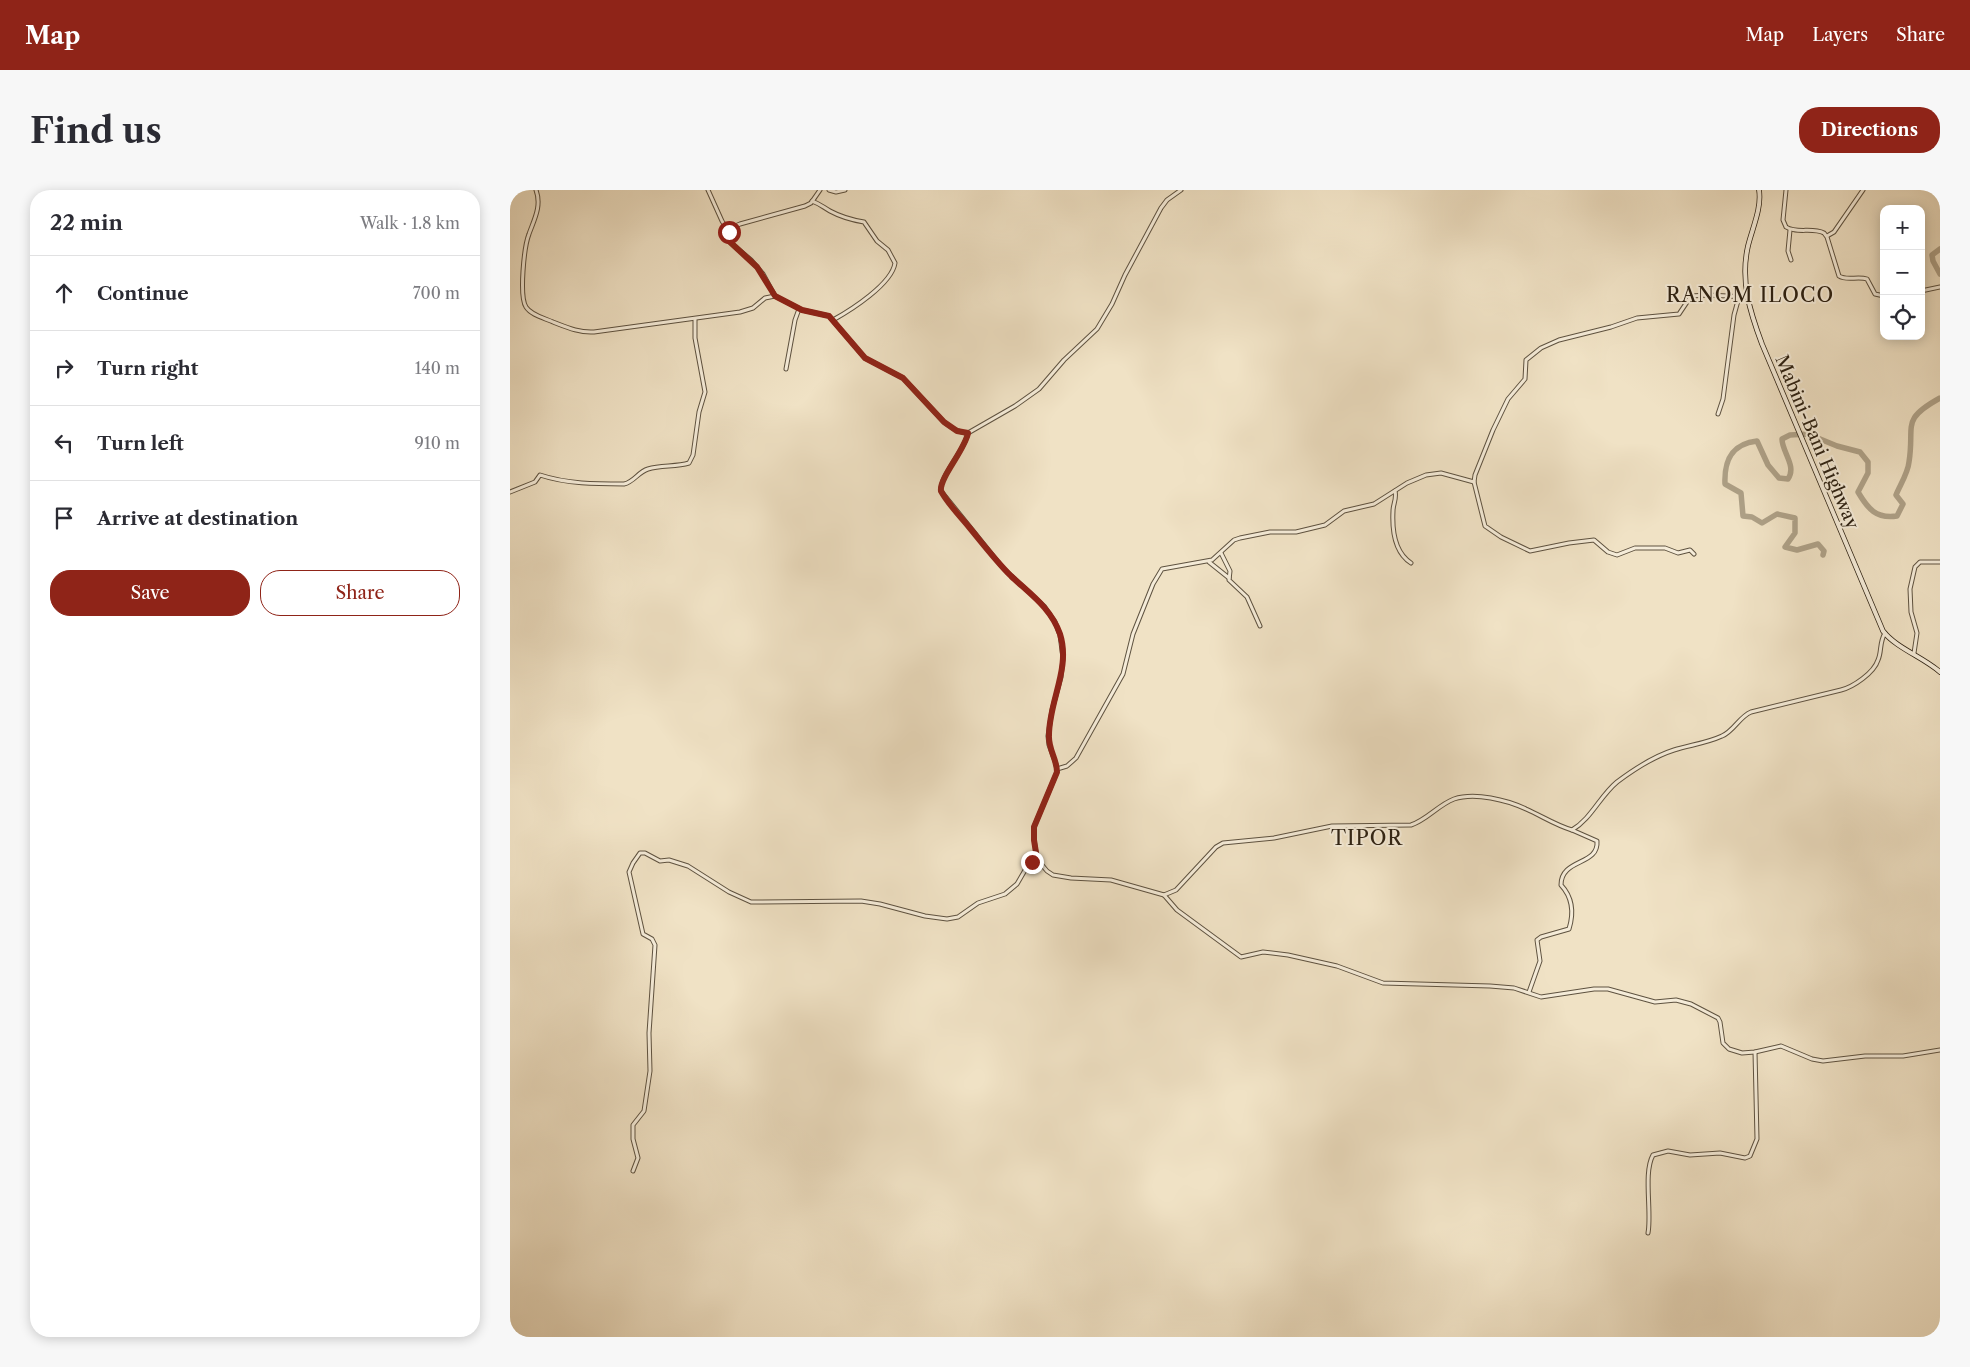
<!DOCTYPE html>
<meta charset="utf-8">
<style>
body{margin:0;font-family:"Libre Caslon Text",serif;background:#f7f7f7;color:#2b2b33}
.controls{position:absolute;right:15px;top:15px;display:grid;overflow:hidden;border-radius:10px;box-shadow:0 2px 12px #0003}
.controls button{width:45px;height:45px;display:grid;place-items:center;padding:0;border:0;border-bottom:1px solid #e1e1e2;background:#fff;color:#2b2b33;font:25px sans-serif}
.stop{position:absolute;width:15px;height:15px;margin:-11px;border:4px solid #8f2418;border-radius:50%;background:#fff}
.stop.end{background:#8f2418;border-color:#fff;box-shadow:0 1px 5px #0008}
.list{margin:0;padding:0;list-style:none}
h2{display:flex;justify-content:space-between;align-items:center;height:65px;margin:0;padding:0 20px;font-size:21px}
h2 small{font-size:16px;font-weight:400;color:#7c7c81}
.list li{display:grid;grid-template-columns:32px 1fr auto;gap:15px;align-items:center;box-sizing:border-box;height:75px;padding:0 20px;border-top:1px solid #e1e1e2}
.list b{display:block;font-size:19px;white-space:nowrap}
.list em{font-size:16px;font-style:normal;color:#7c7c81}
.actions{display:flex;gap:10px;padding:15px 20px}
.actions a{flex:1;padding:11px 0;border:1px solid #8f2418;border-radius:20px;text-align:center;font-size:18px;color:#8f2418}
.actions .main{background:#8f2418;color:#fff}
.icon{flex:none;width:28px;height:28px;fill:none;stroke:currentColor;stroke-width:2;stroke-linecap:round;stroke-linejoin:round}
.map{position:relative;flex:none;width:1430px;height:1147px;overflow:hidden;border-radius:20px}
header{display:flex;align-items:center;gap:30px;box-sizing:border-box;height:70px;padding:0 25px;background:#8f2418;color:#fff}
header strong{font-size:24px}
nav{display:flex;gap:28px;margin-inline-start:auto;font-size:18px}
.intro{display:flex;align-items:center;justify-content:space-between;box-sizing:border-box;height:120px;padding:0 30px}
h1{margin:0;font-size:35px}
.button{padding:12px 22px;border-radius:20px;background:#8f2418;color:#fff;font-size:18px;font-weight:700}
main{display:flex;gap:30px;padding:0 30px}
aside{flex:1;background:#fff;border-radius:20px;box-shadow:0 2px 12px #0003}
.map>svg:first-child{display:block}
</style>
<header>
<strong>Map</strong>
<nav><a>Map</a><a>Layers</a><a>Share</a></nav>
</header>
<div class="intro"><h1>Find us</h1><a class="button">Directions</a></div>
<main>
<aside>
<h2>22 min<small>Walk · 1.8 km</small></h2>
<ul class="list">
<li><svg class="icon" aria-label="ahead" viewBox="0 0 24 24"><path d="M12 20V5M6 11l6-6 6 6"/></svg><div><b>Continue</b></div><em>700 m</em></li>
<li><svg class="icon" aria-label="right" viewBox="0 0 24 24"><path d="M7 20v-9h11M14 6l5 5-5 5"/></svg><div><b>Turn right</b></div><em>140 m</em></li>
<li><svg class="icon" aria-label="left" viewBox="0 0 24 24"><path d="M17 20v-9H6M10 6l-5 5 5 5"/></svg><div><b>Turn left</b></div><em>910 m</em></li>
<li><svg class="icon" aria-label="arrive" viewBox="0 0 24 24"><path d="M6 21V4h12l-3 4 3 4H6"/></svg><div><b>Arrive at destination</b></div></li>
</ul>
<div class="actions"><a class="main">Save</a><a>Share</a></div>
</aside>
<div class="map">
<svg width="1430" height="1147" viewBox="0 0 1430 1147">
<rect width="100%" height="100%" fill="#f0e2c5"/>
<filter id="stains"><feTurbulence type="fractalNoise" baseFrequency=".004" numOctaves="4"/><feColorMatrix values="0 0 0 0 .2 0 0 0 0 .09 0 0 0 0 .02 0 0 0 .5 -.17"/></filter>
<radialGradient id="worn" r=".72"><stop offset=".6" stop-color="#630" stop-opacity="0"/><stop offset="1" stop-color="#630" stop-opacity=".3"/></radialGradient>
<g fill="none" stroke-linecap="round" stroke-linejoin="round">
<!-- river -->
<g stroke="#aea188" stroke-width="5.5">
<path d="M 1430,59 L 1422,65 L 1423,71 L 1430,84"/>
<path d="M 1313,365 L 1314,361 L 1308,354 L 1287,360 L 1275,357 L 1285,343 L 1285,328 L 1267,324 L 1252,333 L 1242,327 L 1233,326 L 1231,303 L 1215,294 C 1214,271 1221,254 1247,251 L 1258,275 L 1269,288 L 1278,289 C 1287,276 1272,262 1272,249 L 1280,245 L 1298,244 L 1327,256 L 1350,262 L 1358,272 L 1358,283 L 1348,302 C 1358,319 1366,329 1387,326 L 1393,314 L 1386,305 C 1390,295 1398,283 1399,272 C 1405,235 1390,230 1430,208"/>
</g>
<!-- minor casing -->
<g stroke="#5e5240" stroke-width="5">
<g id="minor">
<path d="M 26,0 C 32,16 24,30 19,44 C 14,57 9,106 16,117 C 21,125 34,128 43,132 C 56,137 69,143 84,142 L 230,122 L 243,118 L 255,108 L 265,106 L 292,120 L 319,126 L 355,168 L 393,188 L 434,232 C 441,237 448,243 458,243 L 505,216 L 529,199 L 554,170 L 587,139 L 602,114 L 615,85 L 651,18 L 657,10 L 671,0"/>
<path d="M 198,0 L 212,31 L 219,42"/>
<path d="M 319,0 L 326,2 L 335,0"/>
<path d="M 1276,0 L 1273,30 L 1276,37 C 1287,44 1302,37 1314,43 L 1317,47 L 1329,86 C 1336,91 1348,86 1357,89 L 1365,104 L 1374,106"/>
<path d="M 302,11 C 310,14 313,17 320,21 C 331,27 342,30 354,32 L 367,51 L 378,60 L 385,73 C 382,94 341,120 323,130"/>
<path d="M 1280,40 L 1278,61 L 1281,70"/>
<path d="M 1317,46 L 1324,42 L 1353,0"/>
<path d="M 1411,101 L 1430,97"/>
<path d="M 265,106 L 253,84 L 241,70 L 220,52 L 219,42 L 223,37 L 230,34 L 295,16 L 301,13 L 310,0"/>
<path d="M 276,179 L 285,130 L 289,119"/>
<path d="M 1208,224 L 1213,209 L 1224,125 L 1229,107"/>
<path d="M 885,301 C 887,309 883,314 883,321 C 882,340 884,362 901,373"/>
<path d="M 0,302 L 25,292 L 30,285 C 57,294 86,294 114,294 C 124,292 128,282 138,279 C 151,275 166,277 179,273 L 183,265 L 189,222 L 195,202 L 185,148 L 185,129"/>
<path d="M 711,363 L 720,381 L 719,390 L 737,407 L 750,436"/>
<path d="M 1184,364 L 1180,360 L 1168,363 L 1155,358 L 1125,358 L 1107,365 L 1098,362 L 1084,350 L 1059,353 L 1020,361 L 991,347 L 975,336 L 964,292 L 965,285 L 983,240 L 998,209 L 1015,189 L 1016,170 L 1031,158 L 1049,150 L 1101,137 L 1127,128 L 1169,124 L 1181,106 L 1198,105 L 1237,107"/>
<path d="M 699,372 L 719,388"/>
<path d="M 1404,463 L 1407,443 L 1401,422 L 1400,399 L 1405,377 L 1410,372 L 1430,372"/>
<path d="M 547,579 L 557,576 L 566,568 L 613,484 L 623,444 L 643,394 L 652,379 L 702,370 L 724,350 L 730,348 L 760,342 L 786,342 L 815,335 L 834,321 L 864,314 L 897,293 L 916,285 L 931,283 L 964,292"/>
<path d="M 527,669 L 537,681 L 543,685 L 561,688 L 601,690 L 654,705 L 666,700 L 706,657 L 713,653 L 764,648 L 822,636 L 901,635 C 917,630 928,615 944,609 C 965,602 997,610 1016,619 C 1032,626 1045,635 1062,640 C 1081,629 1090,606 1107,592 C 1123,580 1145,566 1164,560 C 1180,555 1197,553 1212,546 C 1224,541 1229,527 1241,522 L 1331,500 C 1343,497 1364,483 1368,470 C 1372,461 1369,453 1375,443"/>
<path d="M 654,705 L 667,720 L 731,767 L 753,762 L 778,765 L 827,776 L 873,793 L 980,796 L 1004,798 L 1031,807 L 1084,799 L 1098,799 L 1145,812 L 1166,810 L 1181,814 L 1208,828 L 1210,832 L 1213,853 L 1219,859 L 1232,863 L 1245,862 L 1271,856 L 1302,869 L 1313,871 L 1355,866 L 1393,866 L 1430,860"/>
<path d="M 1019,802 L 1030,771 L 1027,750 L 1031,747 L 1059,739 C 1064,723 1063,708 1051,695 C 1051,668 1089,676 1087,651 L 1062,640"/>
<path d="M 123,981 L 128,968 L 123,949 L 123,935 L 134,921 L 140,881 L 139,843 L 145,755 L 142,749 L 133,744 L 119,682 L 123,673 L 130,663 L 135,663 L 150,671 L 159,670 L 178,676 L 219,702 L 241,712 L 351,711 L 370,714 L 415,726 L 437,729 L 448,727 L 468,713 L 495,704 L 507,694 L 518,675 L 527,669 L 524,649 L 524,637 L 547,582 L 546,574 L 539,555 L 538,546 L 542,520 L 551,487 L 553,468 L 550,445 L 545,432 L 534,416 L 493,378 L 431,301 C 429,287 455,260 458,243"/>
<path d="M 1138,1043 C 1142,1022 1133,983 1143,965 L 1158,961 L 1180,965 L 1210,963 L 1235,968 L 1240,966 L 1247,949 L 1245,862"/>
</g>
</g>
<!-- secondary casing -->
<g stroke="#2e2213" stroke-width="5.5">
<path id="secondary" d="M 1249,0 C 1252,18 1242,39 1238,56 C 1230,91 1240,122 1252,154 L 1373,441 C 1386,458 1413,467 1430,482"/>
</g>
<!-- minor -->
<use href="#minor" stroke="#f5ecd9" stroke-width="3"/>
<!-- secondary -->
<use href="#secondary" stroke="#f5ecd9" stroke-width="4"/>
</g>
<g fill="none" stroke-linecap="round" stroke-linejoin="round">
<!-- route -->
<path stroke="#8f2418" stroke-width="6" d="M 219,42 L 220,52 L 247,77 L 265,106 L 292,120 L 319,126 L 355,168 L 393,188 L 434,232 L 447,241 L 458,243 C 455,260 429,288 431,301 C 438,314 450,326 459,337 C 473,354 486,371 501,386 C 520,404 541,418 550,444 C 561,478 539,511 539,545 C 538,559 547,569 547,582 L 524,637 L 524,650 L 527,669 L 522,672"/>
</g>
<g text-anchor="middle" dominant-baseline="central" stroke-width="4" stroke-linejoin="round" paint-order="stroke">
<!-- street labels -->
<g font-size="18" fill="#2e2213" stroke="#f5ecd9">
<text transform="translate(1307 252) rotate(67)">Mabini-Bani Highway</text>
</g>
<!-- quarter labels -->
<g font-size="20" letter-spacing="1" fill="#2e2213" stroke="#f5ecd9">
<text x="1240" y="105">RANOM ILOCO</text>
<text x="857" y="648">TIPOR</text>
</g>
</g>
<rect width="100%" height="100%" filter="url(#stains)"/>
<rect width="100%" height="100%" fill="url(#worn)"/>
</svg>
<div class="controls">
<button>+</button>
<button>−</button>
<button><svg class="icon" aria-label="locate" viewBox="0 0 24 24"><circle cx="12" cy="12" r="6"/><path d="M12 2v4M12 18v4M2 12h4M18 12h4"/></svg></button>
</div>
<div class="stop" style="left:219px;top:42px"></div>
<div class="stop end" style="left:522px;top:672px"></div>
</div>
</main>
